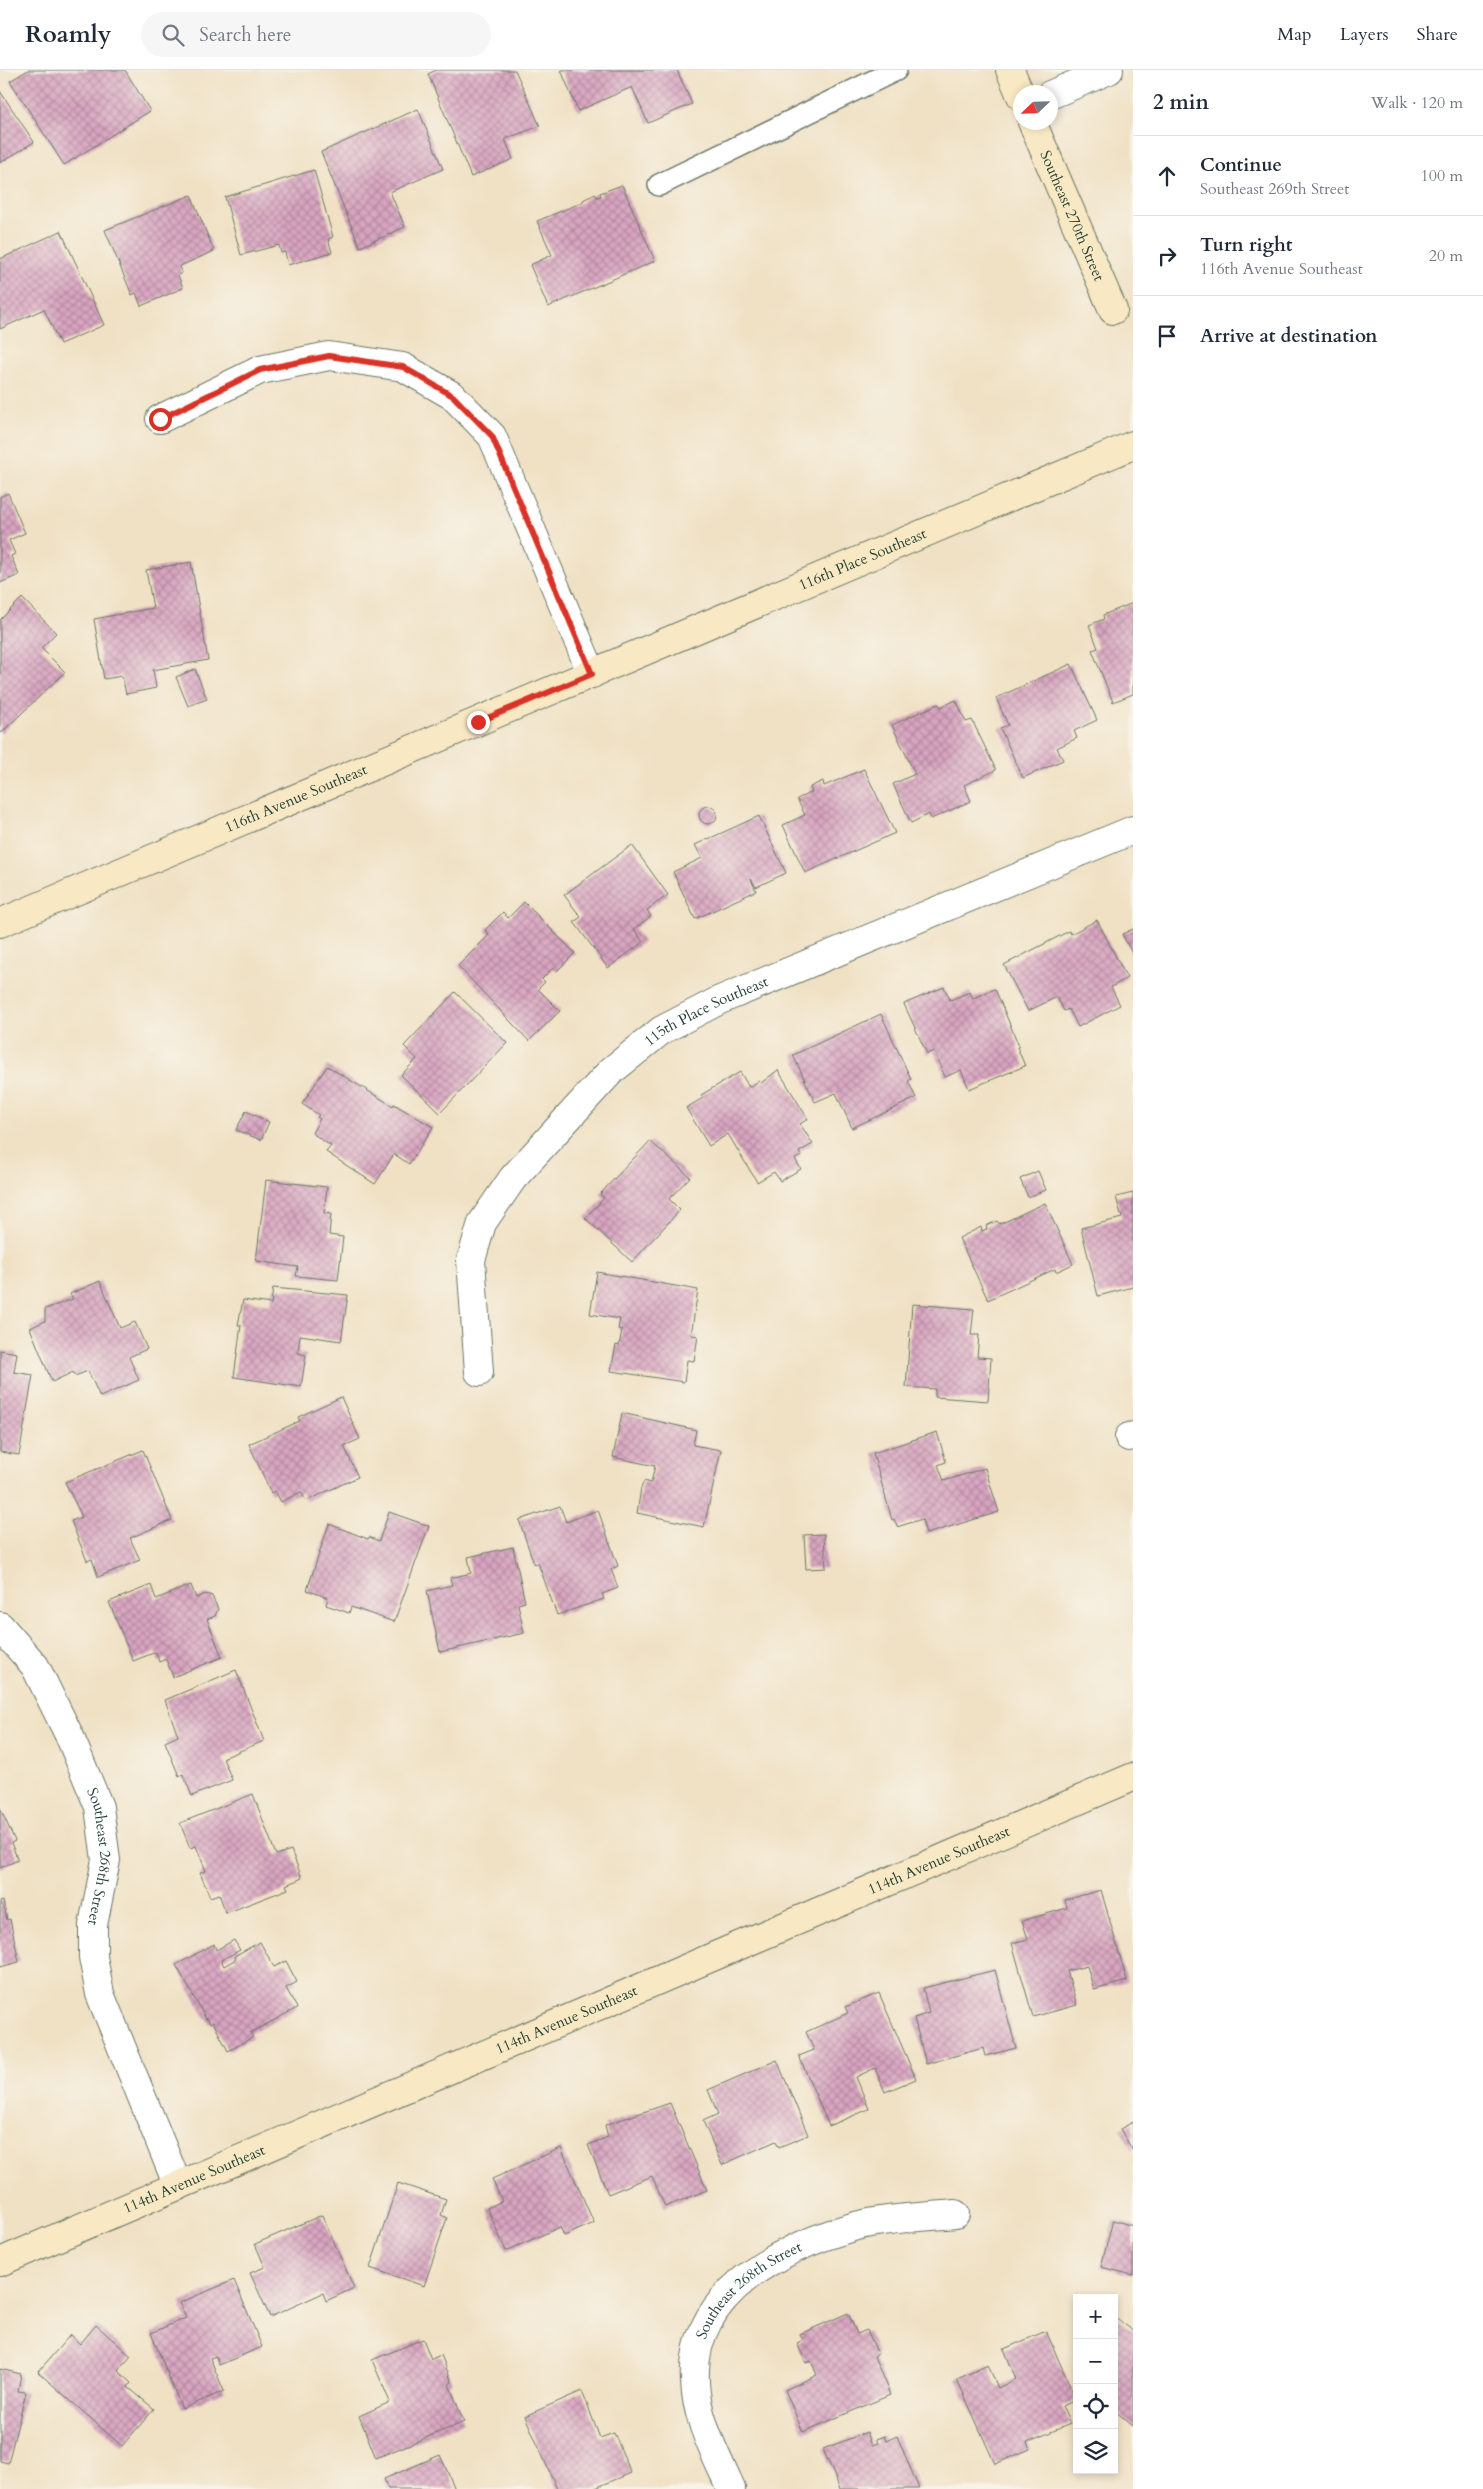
<!DOCTYPE html>
<meta charset="utf-8">
<style>
body{margin:0;font-family:Cardo,serif;background:#f6f6f7;color:#1f2937}
.controls{position:absolute;right:15px;bottom:15px;display:grid;overflow:hidden;border-radius:0px;box-shadow:0 2px 8px #0003}
.controls button{width:45px;height:45px;display:grid;place-items:center;padding:0;border:0;border-bottom:1px solid #e0e1e3;background:#fff;color:#1f2937;font:25px sans-serif}
.compass{position:absolute;left:1013px;top:15px;width:45px;height:45px;border-radius:50%;background:#fff;box-shadow:0 2px 8px #0003;rotate:247deg}
.stop{position:absolute;width:15px;height:15px;margin:-11px;border:4px solid #d93025;border-radius:50%;background:#fff}
.stop.end{background:#d93025;border-color:#fff;box-shadow:0 1px 5px #0008}
.list{margin:0;padding:0;list-style:none}
h2{display:flex;justify-content:space-between;align-items:center;height:65px;margin:0;padding:0 20px;font-size:21px}
h2 small{font-size:16px;font-weight:400;color:#747a83}
.list li{display:grid;grid-template-columns:32px 1fr auto;gap:15px;align-items:center;box-sizing:border-box;height:80px;padding:0 20px;border-top:1px solid #e0e1e3}
.list b{display:block;font-size:19px;white-space:nowrap}
.list p{margin:0;font-size:16px;white-space:nowrap;color:#747a83}
.list em{font-size:16px;font-style:normal;color:#747a83}
.icon{flex:none;width:28px;height:28px;fill:none;stroke:currentColor;stroke-width:2;stroke-linecap:round;stroke-linejoin:round}
.map{position:relative;flex:none;width:1133px;height:2419px;overflow:hidden}
header{display:flex;align-items:center;gap:30px;box-sizing:border-box;height:70px;padding:0 25px;background:#fff;border-bottom:1px solid #e0e1e3}
header strong{font-size:24px}
nav{display:flex;gap:28px;margin-inline-start:auto;font-size:18px}
.search{width:350px;height:45px;background:#f6f6f7;display:flex;align-items:center;gap:12px;box-sizing:border-box;padding:0 18px;border-radius:28px;color:#747a83;font-size:19px}
main{display:flex}
aside{flex:1;background:#fff}
.map>svg:first-child{display:block}
</style>
<header>
<strong>Roamly</strong>
<div class="search"><svg class="icon" aria-label="search" viewBox="0 0 24 24"><circle cx="10" cy="10" r="6"/><path d="M15 15l6 6"/></svg>Search here</div>
<nav><a>Map</a><a>Layers</a><a>Share</a></nav>
</header>
<main>
<div class="map">
<svg width="1133" height="2419" viewBox="0 0 1133 2419">
<defs>
<pattern id="building-cross-hatch" width="8" height="8" patternUnits="userSpaceOnUse" patternTransform="scale(1.25)"><rect width="8" height="8" fill="#d9a4c0"/><path d="M0 0l8 8M0 8l8-8" fill="none" stroke="#af879d"/></pattern>
</defs>
<rect width="100%" height="100%" fill="#f7f3e8"/>
<filter id="ink" filterUnits="userSpaceOnUse"><feTurbulence type="fractalNoise" baseFrequency=".02" numOctaves="2"/><feDisplacementMap in="SourceGraphic" scale="10" xChannelSelector="R" yChannelSelector="G"/><feConvolveMatrix kernelMatrix="1 2 1 2 8 2 1 2 1" color-interpolation-filters="sRGB"/></filter>
<filter id="wash" filterUnits="userSpaceOnUse"><feTurbulence type="fractalNoise" baseFrequency=".0096" numOctaves="4" result="noise"/><feDisplacementMap in="SourceGraphic" scale="20" xChannelSelector="R" yChannelSelector="G"/><feGaussianBlur stdDeviation="1.12" result="paint"/><feColorMatrix in="noise" values="0 0 0 0 0 0 0 0 0 0 0 0 0 0 0 0 0 1.4 0 .05"/><feComposite in="paint" operator="in"/></filter>
<g filter="url(#wash)">
<rect width="100%" height="100%" fill="#f0e1c4"/>
<g id="blocks">
<!-- building -->
<g fill="url(#building-cross-hatch)">
<path d="M 28,0 L 125,0 L 150,41 L 64,95 L 10,11 Z"/>
<path d="M 436,0 L 515,0 L 540,56 L 505,69 L 513,89 L 471,107 L 428,4 Z"/>
<path d="M 561,0 L 677,0 L 692,34 L 648,53 L 632,17 L 578,41 Z"/>
<path d="M 0,21 L 34,72 L 0,93 Z"/>
<path d="M 418,39 L 443,99 L 390,122 L 405,157 L 360,177 L 321,82 Z"/>
<path d="M 314,100 L 333,167 L 328,169 L 332,182 L 288,195 L 285,182 L 281,183 L 279,175 L 241,185 L 225,127 Z"/>
<path d="M 622,115 L 655,191 L 548,237 L 530,195 L 552,185 L 537,151 L 583,132 L 583,130 L 595,124 L 597,127 L 601,126 L 600,123 Z"/>
<path d="M 191,125 L 214,181 L 180,196 L 182,203 L 178,205 L 183,218 L 141,236 L 136,223 L 132,225 L 105,160 Z"/>
<path d="M 61,161 L 104,255 L 60,274 L 44,239 L 0,259 L 0,189 Z"/>
<path d="M 8,423 L 25,463 L 9,470 L 15,484 L 11,486 L 19,505 L 0,513 L 0,427 Z"/>
<path d="M 191,492 L 208,590 L 153,600 L 156,618 L 126,624 L 122,606 L 104,609 L 94,549 L 153,538 L 146,500 Z"/>
<path d="M 22,528 L 56,563 L 41,578 L 65,602 L 0,664 L 0,550 Z"/>
<path d="M 1133,533 L 1133,624 L 1113,632 L 1092,580 L 1098,578 L 1089,555 L 1104,549 L 1103,545 Z"/>
<path d="M 1071,594 L 1097,650 L 1074,661 L 1077,668 L 1057,678 L 1063,690 L 1023,708 L 1000,658 L 1008,655 L 996,628 Z"/>
<path d="M 195,599 L 207,629 L 188,636 L 176,607 Z"/>
<path d="M 956,630 L 966,652 L 972,650 L 996,700 L 964,715 L 971,731 L 931,749 L 929,744 L 911,753 L 893,714 L 915,704 L 892,655 L 938,634 L 941,637 Z"/>
<path d="M 864,699 L 895,763 L 805,803 L 783,755 L 805,745 L 797,729 L 812,722 L 810,717 L 823,711 L 824,716 Z"/>
<circle cx="708" cy="745" r="9"/>
<path d="M 759,746 L 786,803 L 756,817 L 751,809 L 756,821 L 695,849 L 673,802 L 702,788 L 695,775 Z"/>
<path d="M 632,775 L 668,825 L 647,840 L 651,846 L 634,859 L 643,872 L 608,898 L 574,852 L 581,847 L 564,825 Z"/>
<path d="M 524,832 L 575,883 L 557,901 L 553,898 L 542,909 L 545,912 L 538,919 L 560,941 L 529,971 L 458,896 L 489,865 L 485,860 L 503,842 L 508,848 Z"/>
<path d="M 1097,850 L 1127,908 L 1111,917 L 1120,935 L 1078,957 L 1069,939 L 1064,941 L 1057,927 L 1028,941 L 1004,895 L 1069,861 L 1071,864 Z"/>
<path d="M 1133,859 L 1133,885 L 1122,864 Z"/>
<path d="M 944,917 L 950,930 L 970,922 L 973,928 L 995,919 L 1019,976 L 1017,977 L 1025,996 L 969,1019 L 961,1000 L 945,1007 L 934,981 L 927,984 L 904,934 Z"/>
<path d="M 455,922 L 507,973 L 440,1043 L 401,1005 L 417,989 L 404,976 Z"/>
<path d="M 881,944 L 911,1009 L 908,1011 L 916,1028 L 852,1058 L 836,1023 L 815,1032 L 793,985 Z"/>
<path d="M 327,996 L 393,1036 L 394,1034 L 433,1057 L 409,1094 L 394,1084 L 375,1114 L 326,1082 L 331,1076 L 312,1063 L 320,1049 L 317,1047 L 319,1045 L 302,1034 Z"/>
<path d="M 778,1000 L 808,1049 L 800,1054 L 813,1074 L 799,1082 L 801,1086 L 795,1089 L 801,1099 L 780,1111 L 774,1102 L 757,1112 L 728,1064 L 709,1076 L 686,1038 L 703,1028 L 701,1025 L 740,1002 L 749,1017 L 759,1011 L 761,1013 Z"/>
<path d="M 246,1041 L 269,1052 L 261,1070 L 236,1060 Z"/>
<path d="M 650,1071 L 690,1107 L 669,1129 L 680,1140 L 632,1192 L 585,1148 L 604,1128 L 600,1124 Z"/>
<path d="M 1038,1101 L 1046,1120 L 1028,1127 L 1020,1109 Z"/>
<path d="M 266,1110 L 327,1117 L 324,1143 L 331,1144 L 329,1165 L 343,1167 L 338,1210 L 296,1206 L 298,1197 L 256,1191 Z"/>
<path d="M 1133,1123 L 1133,1217 L 1098,1226 L 1081,1158 L 1122,1148 L 1116,1127 Z"/>
<path d="M 1045,1133 L 1073,1194 L 1056,1202 L 1055,1199 L 988,1230 L 959,1168 L 981,1157 L 982,1161 L 987,1159 L 986,1156 L 997,1151 L 1000,1154 Z"/>
<path d="M 597,1202 L 698,1220 L 691,1265 L 698,1266 L 694,1291 L 687,1290 L 684,1312 L 611,1301 L 616,1275 L 619,1276 L 622,1260 L 618,1259 L 620,1249 L 590,1244 Z"/>
<path d="M 100,1211 L 120,1258 L 135,1252 L 147,1279 L 129,1287 L 139,1310 L 100,1327 L 88,1301 L 75,1306 L 73,1302 L 52,1312 L 30,1258 L 45,1251 L 45,1239 L 73,1229 L 70,1224 Z"/>
<path d="M 273,1218 L 348,1225 L 341,1271 L 300,1265 L 298,1283 L 306,1285 L 301,1317 L 234,1307 L 241,1255 L 238,1255 L 243,1230 L 271,1234 Z"/>
<path d="M 912,1234 L 974,1239 L 971,1265 L 979,1265 L 977,1287 L 991,1288 L 988,1331 L 935,1327 L 935,1319 L 906,1317 Z"/>
<path d="M 0,1280 L 17,1283 L 14,1302 L 33,1305 L 19,1385 L 0,1382 Z"/>
<path d="M 341,1327 L 360,1369 L 344,1376 L 358,1407 L 306,1431 L 301,1422 L 281,1432 L 275,1421 L 271,1423 L 249,1374 L 300,1351 L 298,1347 Z"/>
<path d="M 622,1343 L 696,1360 L 693,1375 L 721,1380 L 704,1457 L 637,1443 L 641,1418 L 644,1411 L 651,1413 L 655,1396 L 613,1387 Z"/>
<path d="M 937,1362 L 946,1392 L 938,1395 L 944,1411 L 985,1398 L 999,1442 L 926,1464 L 922,1449 L 897,1457 L 894,1449 L 892,1450 L 873,1383 Z"/>
<path d="M 143,1380 L 172,1450 L 130,1468 L 140,1490 L 98,1507 L 92,1489 L 87,1491 L 71,1451 L 82,1447 L 65,1412 Z"/>
<path d="M 560,1436 L 566,1452 L 598,1440 L 618,1496 L 611,1499 L 618,1518 L 602,1524 L 604,1529 L 557,1545 L 538,1493 L 534,1494 L 519,1450 Z"/>
<path d="M 389,1442 L 429,1456 L 394,1552 L 351,1537 L 349,1543 L 326,1535 L 328,1528 L 307,1520 L 329,1454 L 368,1469 L 369,1467 L 379,1471 Z"/>
<path d="M 824,1464 L 826,1498 L 806,1499 L 804,1465 Z"/>
<path d="M 513,1477 L 525,1532 L 518,1534 L 524,1563 L 440,1582 L 427,1521 L 452,1515 L 450,1508 L 471,1503 L 468,1487 Z"/>
<path d="M 151,1515 L 156,1529 L 191,1515 L 196,1528 L 206,1524 L 212,1526 L 218,1539 L 215,1546 L 207,1549 L 222,1587 L 173,1607 L 166,1589 L 159,1592 L 156,1582 L 133,1591 L 109,1532 Z"/>
<path d="M 236,1600 L 264,1671 L 223,1688 L 232,1710 L 192,1726 L 183,1704 L 179,1706 L 165,1672 L 178,1666 L 165,1630 Z"/>
<path d="M 253,1724 L 276,1785 L 291,1780 L 302,1808 L 286,1815 L 288,1819 L 226,1843 L 219,1824 L 210,1827 L 200,1803 L 206,1801 L 196,1776 L 190,1778 L 180,1753 Z"/>
<path d="M 0,1738 L 15,1771 L 11,1773 L 18,1790 L 0,1798 Z"/>
<path d="M 1101,1820 L 1127,1911 L 1094,1920 L 1087,1896 L 1067,1901 L 1077,1935 L 1033,1947 L 1012,1873 L 1028,1869 L 1022,1851 L 1067,1838 L 1065,1830 Z"/>
<path d="M 3,1831 L 7,1850 L 10,1849 L 19,1892 L 0,1897 L 0,1832 Z"/>
<path d="M 234,1870 L 240,1880 L 221,1890 L 224,1896 L 236,1889 L 234,1886 L 260,1872 L 274,1897 L 286,1891 L 297,1912 L 286,1918 L 297,1938 L 250,1963 L 253,1967 L 228,1981 L 213,1952 L 210,1954 L 207,1948 L 206,1949 L 176,1895 L 214,1874 L 216,1880 Z"/>
<path d="M 995,1900 L 1016,1978 L 985,1986 L 983,1978 L 926,1994 L 914,1948 L 929,1943 L 923,1918 Z"/>
<path d="M 879,1923 L 916,2009 L 885,2022 L 875,1998 L 856,2007 L 869,2039 L 829,2056 L 799,1986 L 814,1980 L 806,1962 L 848,1943 L 845,1937 Z"/>
<path d="M 777,1990 L 808,2065 L 779,2077 L 776,2071 L 722,2095 L 703,2051 L 718,2044 L 708,2020 Z"/>
<path d="M 670,2033 L 707,2120 L 665,2137 L 652,2106 L 608,2124 L 588,2075 L 608,2067 L 605,2055 Z"/>
<path d="M 1133,2052 L 1133,2081 L 1120,2059 Z"/>
<path d="M 561,2078 L 594,2153 L 564,2166 L 560,2157 L 506,2181 L 487,2138 L 502,2131 L 492,2109 Z"/>
<path d="M 398,2113 L 446,2129 L 441,2145 L 447,2148 L 424,2216 L 370,2198 Z"/>
<path d="M 322,2145 L 354,2218 L 326,2231 L 323,2223 L 270,2247 L 250,2203 L 265,2197 L 255,2174 Z"/>
<path d="M 1113,2150 L 1133,2156 L 1133,2205 L 1101,2197 Z"/>
<path d="M 234,2210 L 262,2277 L 219,2295 L 216,2286 L 210,2288 L 224,2321 L 182,2339 L 151,2263 L 186,2248 L 179,2233 Z"/>
<path d="M 848,2243 L 857,2264 L 867,2260 L 878,2284 L 874,2286 L 890,2325 L 803,2362 L 785,2320 L 817,2305 L 811,2291 L 806,2293 L 797,2273 L 803,2270 L 800,2264 Z"/>
<path d="M 1114,2246 L 1133,2261 L 1133,2356 L 1114,2340 Z"/>
<path d="M 96,2255 L 131,2286 L 118,2301 L 131,2313 L 128,2317 L 154,2339 L 122,2376 L 38,2302 L 70,2265 L 80,2274 Z"/>
<path d="M 1046,2261 L 1076,2330 L 1062,2336 L 1070,2354 L 1027,2372 L 1030,2379 L 995,2394 L 957,2309 L 988,2295 L 998,2318 L 1016,2309 L 1004,2279 Z"/>
<path d="M 423,2269 L 431,2289 L 441,2285 L 452,2312 L 449,2314 L 464,2352 L 376,2388 L 359,2346 L 390,2332 L 372,2290 Z"/>
<path d="M 0,2299 L 21,2304 L 18,2321 L 26,2322 L 8,2393 L 0,2391 Z"/>
<path d="M 582,2321 L 600,2368 L 614,2363 L 631,2403 L 593,2419 L 557,2419 L 525,2346 Z"/>
<path d="M 867,2362 L 872,2375 L 878,2373 L 876,2369 L 884,2366 L 886,2371 L 897,2366 L 919,2419 L 840,2419 L 823,2379 Z"/>
<path d="M 440,2385 L 455,2419 L 388,2419 L 384,2409 Z"/>
</g>
</g>
</g>
<g filter="url(#ink)">
<use href="#blocks" fill-opacity="0" stroke="#687666" stroke-width="1"/>
<g fill="none" stroke-linecap="round" stroke-linejoin="round">
<!-- lane casing -->
<g stroke="#687666" stroke-width="24">
<path id="lane" d="M 659,115 L 896,0"/>
</g>
<!-- street casing -->
<g stroke="#687666" stroke-width="30">
<g id="street">
<path d="M 1050,25 L 1109,0"/>
<path d="M 160,349 L 260,300 L 329,286 L 403,297 L 453,326 L 492,366 L 592,604"/>
<path id="s1" d="M 479,1302 L 471,1190 L 482,1153 L 513,1108 L 611,1001 L 662,960 L 720,930 L 1133,760"/>
<path d="M 1129,1367 L 1133,1366"/>
<path id="s2" d="M 0,1556 L 35,1596 L 70,1667 L 99,1737 L 106,1790 L 93,1855 L 93,1887 L 100,1924 L 178,2116"/>
<path id="s3" d="M 731,2419 C 716,2385 696,2349 695,2311 C 690,2221 783,2177 856,2156 C 883,2148 926,2147 955,2144"/>
</g>
</g>
<!-- secondary casing -->
<g stroke="#687666" stroke-width="30">
<g id="secondary">
<path d="M 1010,0 L 1021,26"/>
<path id="s4" d="M 1032,52 L 1113,240"/>
<path id="s5" d="M 0,853 L 1133,375"/>
<path id="s6" d="M 0,2192 L 1133,1707"/>
</g>
</g>
<!-- lane -->
<use href="#lane" stroke="#fff" stroke-width="21"/>
<!-- street -->
<use href="#street" stroke="#fff" stroke-width="28"/>
<!-- secondary -->
<use href="#secondary" stroke="#f8e8c3" stroke-width="28"/>
</g>
</g>
<g fill="none" stroke-linecap="round" stroke-linejoin="round" filter="url(#ink)">
<!-- route -->
<path stroke="#d93025" stroke-width="6" d="M 160,349 L 260,300 L 329,286 L 403,297 L 453,326 L 492,366 L 592,604 L 478,652"/>
</g>
<g text-anchor="middle" dominant-baseline="central" stroke-width="4" stroke-linejoin="round" paint-order="stroke">
<!-- street labels -->
<g font-size="15" fill="#1f3d34" stroke="#f7f3e8">
<text stroke="none"><textPath href="#s4" startOffset="102">Southeast 270th Street</textPath></text>
<text stroke="none"><textPath href="#s5" startOffset="936">116th Place Southeast</textPath></text>
<text stroke="none"><textPath href="#s5" startOffset="321">116th Avenue Southeast</textPath></text>
<text stroke="none"><textPath href="#s1" startOffset="464">115th Place Southeast</textPath></text>
<text stroke="none"><textPath href="#s2" startOffset="258">Southeast 268th Street</textPath></text>
<text stroke="none"><textPath href="#s6" startOffset="1021">114th Avenue Southeast</textPath></text>
<text stroke="none"><textPath href="#s6" startOffset="616">114th Avenue Southeast</textPath></text>
<text stroke="none"><textPath href="#s6" startOffset="211">114th Avenue Southeast</textPath></text>
<text stroke="none"><textPath href="#s3" startOffset="228">Southeast 268th Street</textPath></text>
</g>
</g>
</svg>
<div class="controls">
<button>+</button>
<button>−</button>
<button><svg class="icon" aria-label="locate" viewBox="0 0 24 24"><circle cx="12" cy="12" r="6"/><path d="M12 2v4M12 18v4M2 12h4M18 12h4"/></svg></button>
<button><svg class="icon" aria-label="layers" viewBox="0 0 24 24"><path d="M12 4l9 5-9 5-9-5zM3 14l9 5 9-5"/></svg></button>
</div>
<svg class="compass" viewBox="-18 -18 36 36"><path d="M0-13l5 13h-10z" fill="#e53935"/><path d="M0 13l5-13h-10z" fill="#747a83"/></svg>
<div class="stop" style="left:160px;top:349px"></div>
<div class="stop end" style="left:478px;top:652px"></div>
</div>
<aside>
<h2>2 min<small>Walk · 120 m</small></h2>
<ul class="list">
<li><svg class="icon" aria-label="ahead" viewBox="0 0 24 24"><path d="M12 20V5M6 11l6-6 6 6"/></svg><div><b>Continue</b><p>Southeast 269th Street</p></div><em>100 m</em></li>
<li><svg class="icon" aria-label="right" viewBox="0 0 24 24"><path d="M7 20v-9h11M14 6l5 5-5 5"/></svg><div><b>Turn right</b><p>116th Avenue Southeast</p></div><em>20 m</em></li>
<li><svg class="icon" aria-label="arrive" viewBox="0 0 24 24"><path d="M6 21V4h12l-3 4 3 4H6"/></svg><div><b>Arrive at destination</b></div></li>
</ul>
</aside>
</main>
